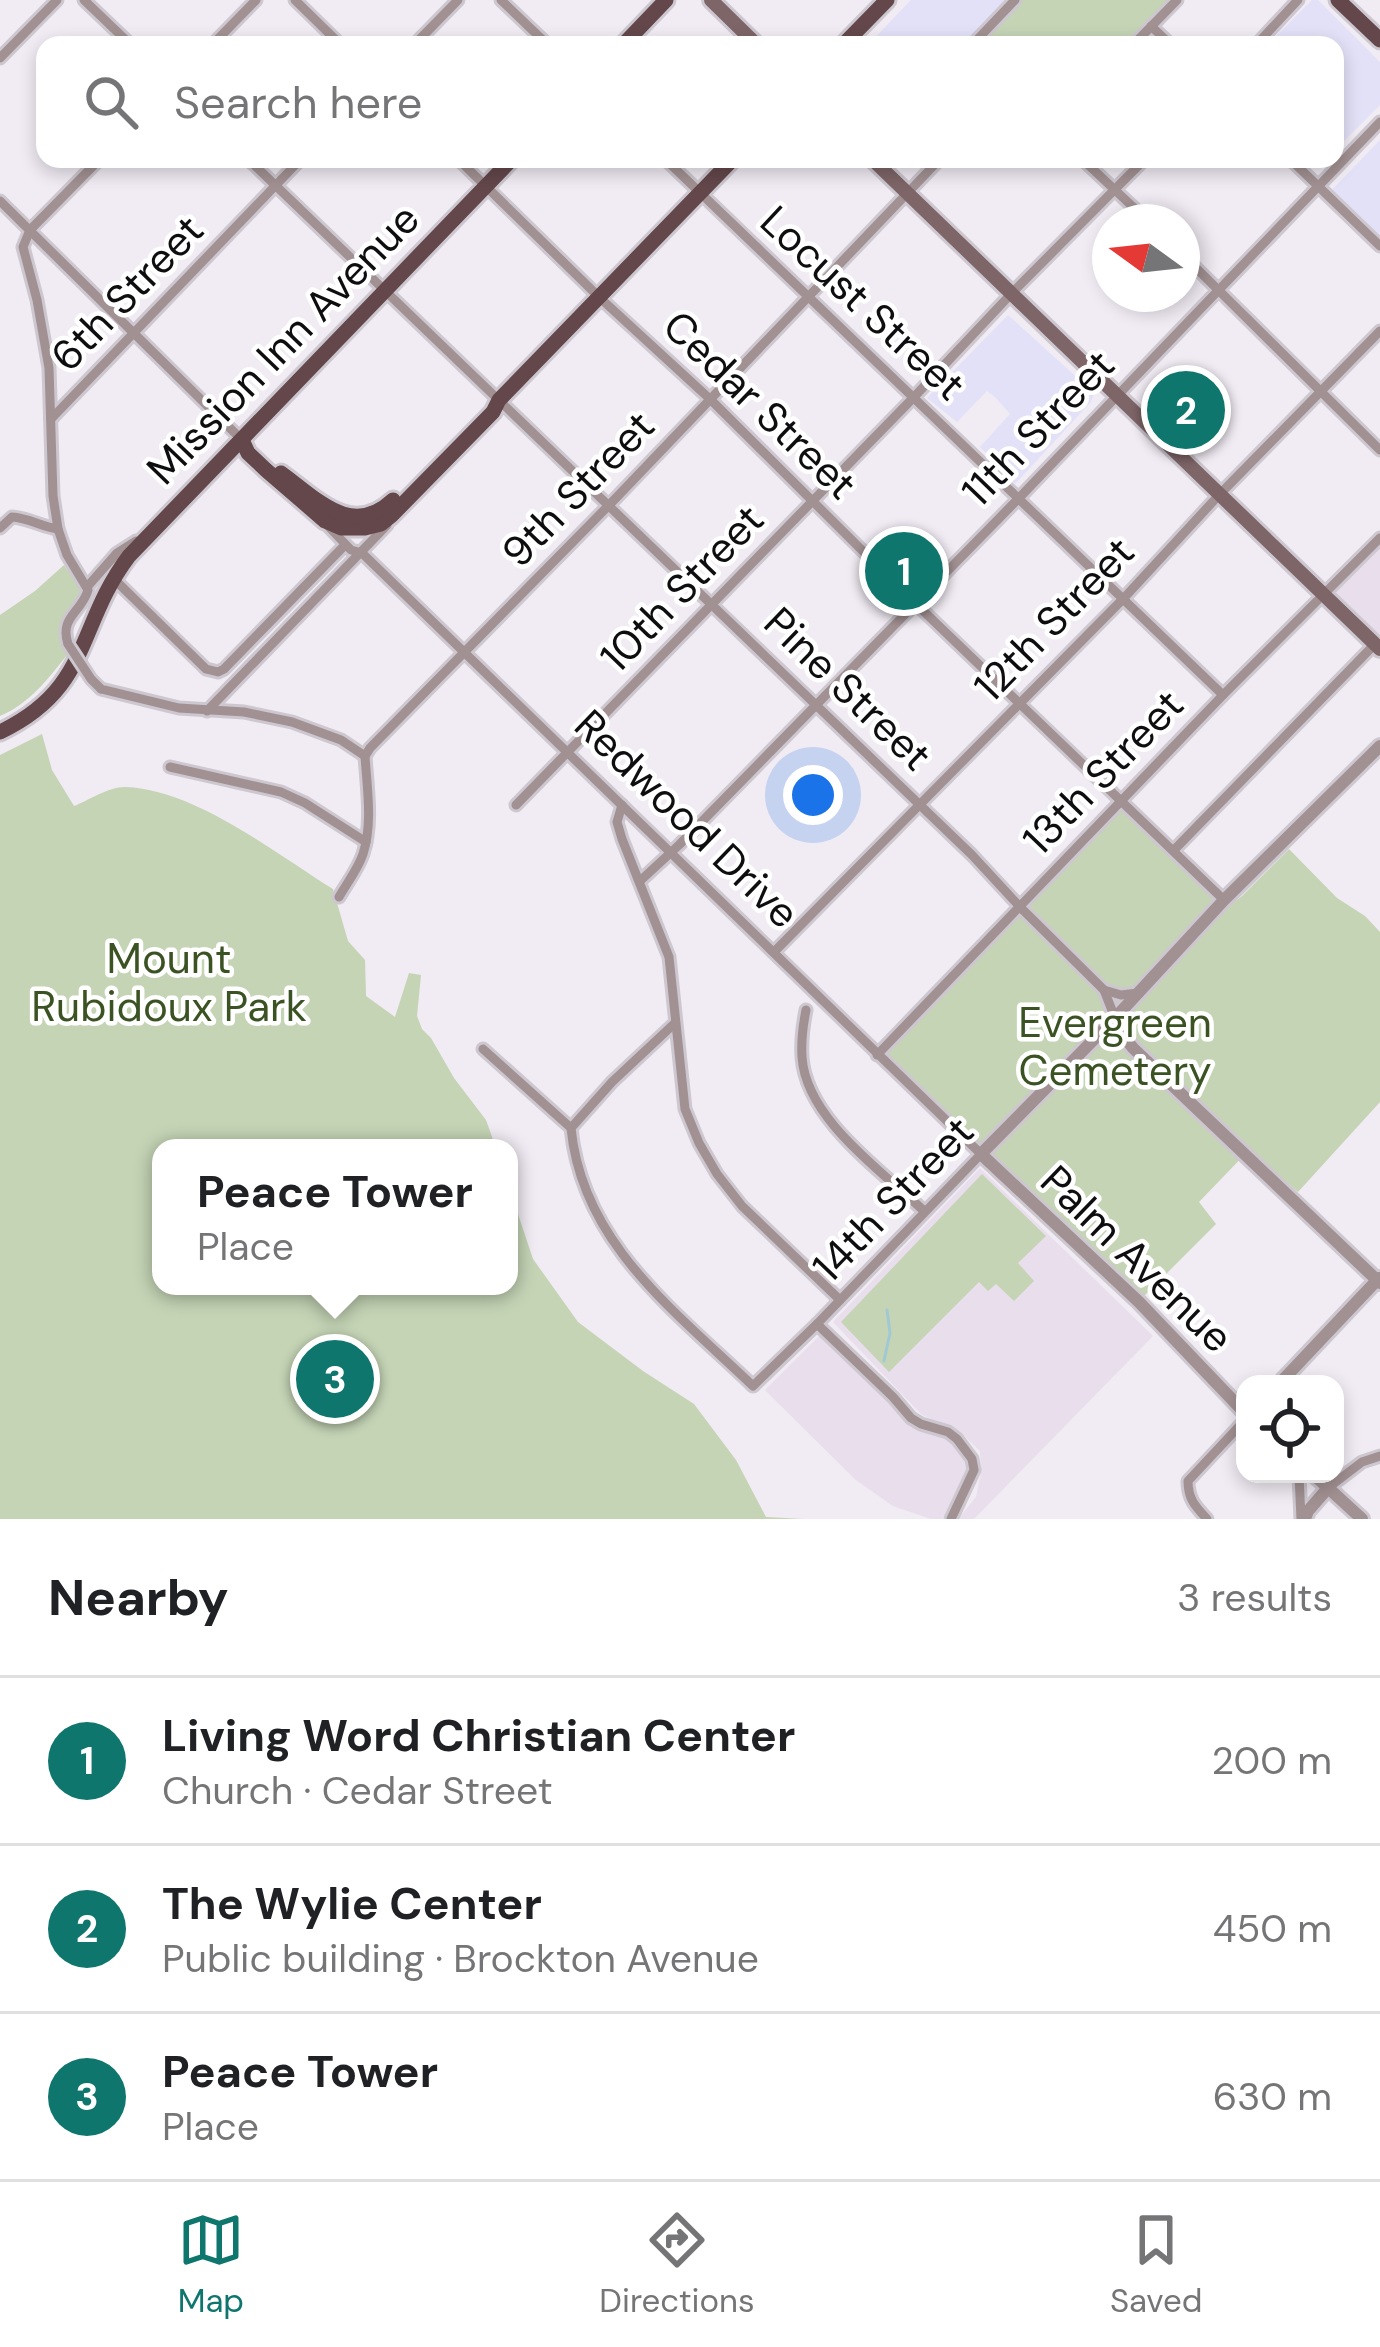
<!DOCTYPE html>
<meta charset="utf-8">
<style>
body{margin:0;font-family:"DM Sans",sans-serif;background:#f6f6f6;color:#202124}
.controls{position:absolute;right:36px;bottom:36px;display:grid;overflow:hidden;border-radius:24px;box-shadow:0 6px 18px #0003}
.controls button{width:108px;height:108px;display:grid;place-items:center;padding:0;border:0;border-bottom:3px solid #e0e0e0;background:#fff;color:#202124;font:60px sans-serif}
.compass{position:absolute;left:1092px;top:204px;width:108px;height:108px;border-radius:50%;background:#fff;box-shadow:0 6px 18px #0003;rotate:285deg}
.you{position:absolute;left:813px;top:795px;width:42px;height:42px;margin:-30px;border:9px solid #fff;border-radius:50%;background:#1a73e8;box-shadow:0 0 0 18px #1a73e833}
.badge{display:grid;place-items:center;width:78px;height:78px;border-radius:50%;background:#0f766e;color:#fff;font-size:39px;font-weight:700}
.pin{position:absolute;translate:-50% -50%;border:6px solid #fff;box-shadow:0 3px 12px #0006}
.popup{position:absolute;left:152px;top:1139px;width:366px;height:156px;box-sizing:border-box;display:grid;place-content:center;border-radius:24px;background:#fff;filter:drop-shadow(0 3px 9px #0005);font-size:39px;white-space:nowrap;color:#757577}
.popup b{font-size:45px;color:#202124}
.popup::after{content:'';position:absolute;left:50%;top:100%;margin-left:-24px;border:24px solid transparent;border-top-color:#fff}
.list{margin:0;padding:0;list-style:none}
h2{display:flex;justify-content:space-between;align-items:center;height:156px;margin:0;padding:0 48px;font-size:51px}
h2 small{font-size:39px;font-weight:400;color:#757577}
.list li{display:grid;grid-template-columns:78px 1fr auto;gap:36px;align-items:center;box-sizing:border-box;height:168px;padding:0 48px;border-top:3px solid #e0e0e0}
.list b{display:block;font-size:45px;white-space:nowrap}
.list p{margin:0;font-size:39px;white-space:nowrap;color:#757577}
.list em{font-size:39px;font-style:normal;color:#757577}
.icon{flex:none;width:66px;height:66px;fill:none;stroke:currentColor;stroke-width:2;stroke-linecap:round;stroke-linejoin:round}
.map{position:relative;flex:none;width:1380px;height:1519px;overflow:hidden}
.search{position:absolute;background:#fff;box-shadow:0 6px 18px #0003;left:36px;right:36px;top:36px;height:132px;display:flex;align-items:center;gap:30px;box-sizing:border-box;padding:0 42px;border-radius:24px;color:#757577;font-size:45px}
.sheet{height:660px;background:#fff}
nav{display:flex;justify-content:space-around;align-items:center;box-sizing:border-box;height:168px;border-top:3px solid #e0e0e0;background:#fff;font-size:33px;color:#757577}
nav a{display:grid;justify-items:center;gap:6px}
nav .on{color:#0f766e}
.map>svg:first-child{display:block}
</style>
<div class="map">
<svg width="1380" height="1519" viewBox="0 0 1380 1519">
<rect width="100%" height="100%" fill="#f1ebf3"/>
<!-- commercial -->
<g fill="#e3e1f7">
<path d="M 911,0 L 1009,0 L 978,38 L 986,45 L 868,45 Z"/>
<path d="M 1312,0 L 1318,0 L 1380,62 L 1380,105 L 1335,150 L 1335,45 L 1267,45 Z"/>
<path d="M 1380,140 L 1380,239 L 1330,192 Z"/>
<path d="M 1008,315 L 1094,393 L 1091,402 L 1015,484 L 980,447 L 1010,414 L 996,398 L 987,391 L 957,422 L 927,398 Z"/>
</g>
<!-- built -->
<g fill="#e8deec">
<path d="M 1380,546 L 1380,636 L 1335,593 Z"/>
<path d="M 980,1168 L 1153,1336 L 974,1519 L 958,1519 L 976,1497 L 981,1473 L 980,1451 L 964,1436 L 921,1414 L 833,1322 Z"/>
<path d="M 820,1335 L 906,1419 L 919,1429 L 938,1433 L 958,1446 L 966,1455 L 970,1465 L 968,1480 L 942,1519 L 931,1519 L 893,1506 L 856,1480 L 765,1390 Z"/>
</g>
<!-- green -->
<g fill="#c4d4b5">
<path d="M 1021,0 L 1171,0 L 1127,45 L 986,45 L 981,41 Z"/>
<path d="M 64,565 L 83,593 L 69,608 L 59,627 L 67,655 C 48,679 29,704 0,716 L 0,615 L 35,591 Z"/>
<path d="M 42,734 L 52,770 L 74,806 C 89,800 110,786 126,787 C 196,790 275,853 333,889 L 348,941 L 365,960 L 366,996 L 395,1017 L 409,973 L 421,975 L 417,1016 L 422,1029 L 431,1038 L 454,1078 L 486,1120 L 496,1148 L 161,1148 L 161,1286 L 509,1286 L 509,1187 L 533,1259 L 578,1322 L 643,1371 L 694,1404 L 736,1460 L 766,1517 L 803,1519 L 0,1519 L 0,755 Z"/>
<path d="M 1120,800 L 1206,888 L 1221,912 L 1242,896 L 1289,849 L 1337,898 L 1365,916 L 1380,932 L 1380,1102 L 1298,1192 L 1249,1150 L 1199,1202 L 1216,1224 L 1141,1299 L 875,1052 Z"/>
<path d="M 982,1174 L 1046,1236 L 1018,1263 L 1034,1281 L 1014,1301 L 996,1284 L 988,1291 L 979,1282 L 889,1372 L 841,1322 Z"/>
</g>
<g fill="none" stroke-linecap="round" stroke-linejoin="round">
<!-- stream -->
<path stroke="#a0c9d4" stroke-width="3" d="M 884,1361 L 890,1333 L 887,1310"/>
<!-- minor casing -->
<g stroke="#cdc7cf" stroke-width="15">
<g id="minor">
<path d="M 84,0 L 131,45"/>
<path d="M 295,0 L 341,45"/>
<path d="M 501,0 L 548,45"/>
<path d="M 1151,26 L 1171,45"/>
<path d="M 212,45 L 256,0"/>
<path d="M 414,45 L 458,0"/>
<path d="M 972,45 L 1015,0"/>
<path d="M 1133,45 L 1177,0"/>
<path d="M 1256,45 L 1298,0"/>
<path d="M 0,58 L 57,0"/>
<path d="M 248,159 L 972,855 L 1021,908 L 1104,990 L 1115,1018"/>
<path d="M 458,159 L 599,297 L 711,400 L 914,602 L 1224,900"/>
<path d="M 665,159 L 1223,695"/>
<path d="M 1082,159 L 1149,222"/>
<path d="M 1290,159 L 1380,246"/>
<path d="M 0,201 L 242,440"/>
<path d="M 1182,254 L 1380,450"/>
<path d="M 51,419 L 301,159"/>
<path d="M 329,527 L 351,550 L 362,553 L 981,1154 L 817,1324 L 753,1386 C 675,1311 582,1243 571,1128 L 483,1049"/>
<path d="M 0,528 L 12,517 C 29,518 42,527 58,529"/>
<path d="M 114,579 L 206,669 L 218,672 L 224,669 L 345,545"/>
<path d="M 87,587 L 117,553 L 136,541"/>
<path d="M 68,644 C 59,617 82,612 88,590 L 67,555 L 58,529 L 53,496 L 49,368 L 37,300 L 23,247 L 30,230 L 100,159"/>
<path d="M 101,689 L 179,708 L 244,712 L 292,722 L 341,740 L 365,756"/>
<path d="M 207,711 L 387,525"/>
<path d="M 170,767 L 281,792 L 305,803 L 366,842"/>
<path d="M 516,805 L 915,396 L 1011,294 L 1145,159"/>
<path d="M 622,805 L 617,822 L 622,839 L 669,957 L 685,1109 L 699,1143 L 717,1174 L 742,1206 L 840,1300"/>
<path d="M 1174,850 L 1375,644"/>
<path d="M 640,881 L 679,845 L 1020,497 L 1380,122"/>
<path d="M 339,897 C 347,883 358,869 363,854 C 373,823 367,788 365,756 L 370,748 L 615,499 L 940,159"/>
<path d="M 774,952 L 1124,598 L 1219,495 L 1380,331"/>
<path d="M 1104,990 L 1121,995 L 1138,993"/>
<path d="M 806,1010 C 803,1025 801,1041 802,1057 C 806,1119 882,1171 924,1211"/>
<path d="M 877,1055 L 1223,695 L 1380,538"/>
<path d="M 571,1128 L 612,1082 L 675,1023"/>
<path d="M 817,1324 L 893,1397 L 911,1418 L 921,1424 L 948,1432 L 957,1439 L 972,1459 L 974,1470 L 951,1519"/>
<path d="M 1299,1474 L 1301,1519"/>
<path d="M 1328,1488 L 1362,1462 L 1380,1456"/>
<path d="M 1207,1519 C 1195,1506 1188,1499 1188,1481 L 1245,1420"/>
</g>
</g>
<!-- tertiary casing -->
<g stroke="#cdc7cf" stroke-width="18">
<g id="tertiary">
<path d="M 1115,1018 L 1120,1032 L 1133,1048 L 1380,1283"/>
<path d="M 1279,1384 L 1379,1278"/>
<path d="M 1245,1413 L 1139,1302 L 981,1154 L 1115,1018 L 1224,900 L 1380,746"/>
<path d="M 1313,1474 L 1362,1519"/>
<path d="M 1305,1519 L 1308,1511 L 1328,1488"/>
</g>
</g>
<!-- secondary casing -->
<g stroke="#cdc7cf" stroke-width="20">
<g id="secondary">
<path d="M 711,0 L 757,45"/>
<path d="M 872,159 L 1380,649"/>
</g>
</g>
<!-- primary casing -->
<g stroke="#cdc7cf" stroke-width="21">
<g id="primary">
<path d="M 1338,0 L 1380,40"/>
<path d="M 623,45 L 666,0"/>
<path d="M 843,45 L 887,0"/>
<path d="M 242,440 L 248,453 L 266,470 L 325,521 L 341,528 L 365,528 L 381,524 L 391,516 L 493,412 L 499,400 L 733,159"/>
<path d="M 281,473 C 317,499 352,539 393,500"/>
<path d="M 0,732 C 92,688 76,626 129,556 L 512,159"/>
</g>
</g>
<!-- minor -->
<use href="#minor" stroke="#a29193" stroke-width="9"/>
<!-- tertiary -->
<use href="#tertiary" stroke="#a29193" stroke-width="12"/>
<!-- secondary -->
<use href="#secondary" stroke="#7e6568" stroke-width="14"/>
<!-- primary -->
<use href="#primary" stroke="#63474b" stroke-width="15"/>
<!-- minor-bridge casing -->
<g stroke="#cdc7cf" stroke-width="15" stroke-linecap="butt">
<path id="minor-bridge" d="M 68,644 L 91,679 L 101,689"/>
</g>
<!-- minor-bridge -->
<use href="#minor-bridge" stroke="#a29193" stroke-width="9"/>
</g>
<g text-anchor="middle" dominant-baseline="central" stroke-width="9" stroke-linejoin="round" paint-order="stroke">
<!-- street labels -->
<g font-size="42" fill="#0e0d0f" stroke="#fff">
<text transform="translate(127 293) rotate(-46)">6th Street</text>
<text transform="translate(863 303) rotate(43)">Locust Street</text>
<text transform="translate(283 344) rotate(-46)">Mission Inn Avenue</text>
<text transform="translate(760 405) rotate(44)">Cedar Street</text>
<text transform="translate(1038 428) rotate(-46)">11th Street</text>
<text transform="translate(578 489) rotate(-46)">9th Street</text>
<text transform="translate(682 588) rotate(-46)">10th Street</text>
<text transform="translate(1054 619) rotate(-46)">12th Street</text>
<text transform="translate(848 689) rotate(44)">Pine Street</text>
<text transform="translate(1103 772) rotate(-46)">13th Street</text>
<text transform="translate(687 819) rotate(44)">Redwood Drive</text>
<text transform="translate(893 1199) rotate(-46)">14th Street</text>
<text transform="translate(1137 1259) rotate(44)">Palm Avenue</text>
</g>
<!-- park labels -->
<g font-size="42" fill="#3b5223" stroke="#fff">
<text x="169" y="958">Mount<tspan x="169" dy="48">Rubidoux Park</tspan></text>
<text x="1115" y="1022">Evergreen<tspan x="1115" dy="48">Cemetery</tspan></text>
</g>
</g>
</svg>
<div class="controls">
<button><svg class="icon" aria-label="locate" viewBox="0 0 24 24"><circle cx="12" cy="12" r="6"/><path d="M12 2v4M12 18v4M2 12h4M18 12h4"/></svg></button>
</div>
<svg class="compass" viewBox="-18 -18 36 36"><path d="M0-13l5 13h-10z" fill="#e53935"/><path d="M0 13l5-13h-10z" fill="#757577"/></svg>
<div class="you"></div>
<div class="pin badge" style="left:904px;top:571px">1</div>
<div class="pin badge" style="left:1186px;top:410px">2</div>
<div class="pin badge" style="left:335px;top:1379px">3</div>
<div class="popup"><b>Peace Tower</b>Place</div>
<div class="search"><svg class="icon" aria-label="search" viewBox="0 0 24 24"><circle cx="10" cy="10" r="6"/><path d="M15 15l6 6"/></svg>Search here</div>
</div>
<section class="sheet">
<h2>Nearby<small>3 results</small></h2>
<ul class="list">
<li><span class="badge">1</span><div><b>Living Word Christian Center</b><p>Church · Cedar Street</p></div><em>200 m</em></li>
<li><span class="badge">2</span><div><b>The Wylie Center</b><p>Public building · Brockton Avenue</p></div><em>450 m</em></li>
<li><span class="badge">3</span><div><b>Peace Tower</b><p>Place</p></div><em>630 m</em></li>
</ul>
</section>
<nav>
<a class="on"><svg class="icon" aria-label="map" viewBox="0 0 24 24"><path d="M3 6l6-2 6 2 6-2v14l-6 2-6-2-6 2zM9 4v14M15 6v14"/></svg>Map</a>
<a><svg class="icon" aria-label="directions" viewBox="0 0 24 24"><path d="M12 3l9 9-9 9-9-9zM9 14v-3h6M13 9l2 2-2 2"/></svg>Directions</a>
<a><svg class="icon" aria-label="saved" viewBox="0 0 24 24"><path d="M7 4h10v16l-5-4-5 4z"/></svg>Saved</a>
</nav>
